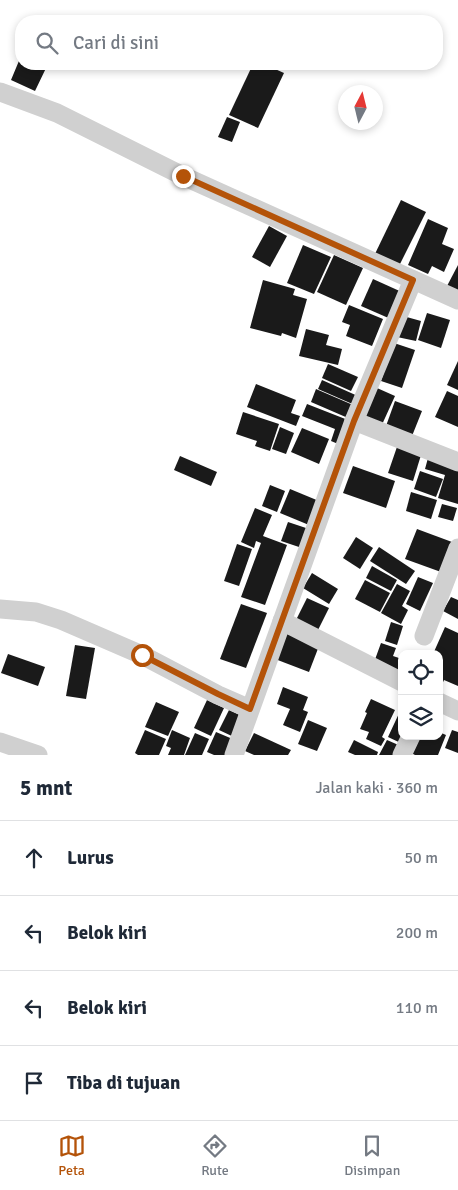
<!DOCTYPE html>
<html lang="id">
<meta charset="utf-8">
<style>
body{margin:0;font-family:Signika,sans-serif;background:#f6f6f7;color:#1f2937}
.controls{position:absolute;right:15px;bottom:15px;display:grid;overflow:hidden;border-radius:10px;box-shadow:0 2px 8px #0003}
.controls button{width:45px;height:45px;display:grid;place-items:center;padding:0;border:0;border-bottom:1px solid #e0e1e3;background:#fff;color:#1f2937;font:25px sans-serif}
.compass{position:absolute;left:338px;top:85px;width:45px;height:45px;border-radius:50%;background:#fff;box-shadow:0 2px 8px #0003;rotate:7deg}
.stop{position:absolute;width:15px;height:15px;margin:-11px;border:4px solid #b45309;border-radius:50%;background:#fff}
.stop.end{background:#b45309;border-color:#fff;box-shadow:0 1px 5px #0008}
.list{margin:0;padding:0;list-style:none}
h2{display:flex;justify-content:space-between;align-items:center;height:65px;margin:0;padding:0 20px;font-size:21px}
h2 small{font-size:16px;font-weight:400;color:#747a83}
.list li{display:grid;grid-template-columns:32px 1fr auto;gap:15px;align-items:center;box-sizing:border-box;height:75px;padding:0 20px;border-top:1px solid #e0e1e3}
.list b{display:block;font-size:19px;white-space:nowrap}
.list em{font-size:16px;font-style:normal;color:#747a83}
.icon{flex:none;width:28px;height:28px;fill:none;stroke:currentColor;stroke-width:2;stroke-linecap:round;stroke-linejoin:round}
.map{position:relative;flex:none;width:458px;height:755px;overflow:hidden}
.search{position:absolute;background:#fff;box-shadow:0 2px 8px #0003;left:15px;right:15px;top:15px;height:55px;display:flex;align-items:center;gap:12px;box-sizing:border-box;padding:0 18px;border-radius:20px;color:#747a83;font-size:19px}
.sheet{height:365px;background:#fff}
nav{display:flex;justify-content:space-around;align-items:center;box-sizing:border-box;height:70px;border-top:1px solid #e0e1e3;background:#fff;font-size:14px;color:#747a83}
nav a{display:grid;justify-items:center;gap:2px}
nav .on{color:#b45309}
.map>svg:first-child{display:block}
</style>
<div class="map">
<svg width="458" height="755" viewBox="0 0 458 755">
<rect width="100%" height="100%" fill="#fff"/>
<!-- building -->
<g fill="#1a1a1a">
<path d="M 21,56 L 21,64 L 42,64 L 47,66 L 35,91 L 11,80 Z"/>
<path d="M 253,64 L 264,64 L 284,73 L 258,128 L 229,115 Z"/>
<path d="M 227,117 L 240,122 L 232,142 L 218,137 Z"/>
<path d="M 401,200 L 426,212 L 397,270 L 373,258 Z"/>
<path d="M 428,219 L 448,228 L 442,244 L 454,249 L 444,272 L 432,266 L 428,274 L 408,265 Z"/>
<path d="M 269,226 L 287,236 L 270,267 L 252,257 Z"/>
<path d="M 303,245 L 331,257 L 314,294 L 287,283 Z"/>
<path d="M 334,255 L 363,268 L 346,305 L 317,292 Z"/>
<path d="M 458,265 L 458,292 L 447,286 Z"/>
<path d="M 373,279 L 404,293 L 393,320 L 361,306 Z"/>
<path d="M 263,280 L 295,289 L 293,295 L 307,299 L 296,338 L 282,333 L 281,336 L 250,328 Z"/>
<path d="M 349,305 L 383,319 L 372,346 L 346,336 L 350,325 L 342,322 Z"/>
<path d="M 427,313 L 450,320 L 441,348 L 418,340 Z"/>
<path d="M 403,316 L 421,321 L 416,341 L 397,337 Z"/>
<path d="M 306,329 L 329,335 L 326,345 L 342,349 L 338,365 L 299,356 Z"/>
<path d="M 394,343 L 415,350 L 402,388 L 381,381 Z"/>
<path d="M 458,361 L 458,390 L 447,385 Z"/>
<path d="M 328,364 L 358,377 L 351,391 L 322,378 Z"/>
<path d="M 322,380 L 360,397 L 357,406 L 318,389 Z"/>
<path d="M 256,384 L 296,400 L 291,413 L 300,416 L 296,426 L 247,407 Z"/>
<path d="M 377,388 L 395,396 L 380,429 L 363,421 Z"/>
<path d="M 316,389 L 353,405 L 348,418 L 311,402 Z"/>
<path d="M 447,391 L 458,396 L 458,427 L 435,417 Z"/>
<path d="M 395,401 L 422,411 L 412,436 L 386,426 Z"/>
<path d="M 307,404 L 353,422 L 343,446 L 331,441 L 335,429 L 302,416 Z"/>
<path d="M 243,412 L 279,424 L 270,451 L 255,446 L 257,441 L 236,434 Z"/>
<path d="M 280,427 L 294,433 L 286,454 L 272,449 Z"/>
<path d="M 302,428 L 329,439 L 319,464 L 291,452 Z"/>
<path d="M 398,444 L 422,452 L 413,481 L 388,473 Z"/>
<path d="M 180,456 L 217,472 L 211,486 L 174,470 Z"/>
<path d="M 428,458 L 458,467 L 458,504 L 438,498 L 445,475 L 425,469 Z"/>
<path d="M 353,466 L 395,481 L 386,508 L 343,493 Z"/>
<path d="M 420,471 L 443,479 L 436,497 L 414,489 Z"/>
<path d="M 270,485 L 285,491 L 277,512 L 262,506 Z"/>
<path d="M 290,489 L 319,501 L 309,525 L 280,513 Z"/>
<path d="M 411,492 L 437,500 L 431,519 L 406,511 Z"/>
<path d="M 442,504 L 457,508 L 453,521 L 438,517 Z"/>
<path d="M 255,508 L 272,515 L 263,536 L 287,545 L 265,605 L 241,597 L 261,543 L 256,541 L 254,548 L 241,542 Z"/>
<path d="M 288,522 L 312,530 L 305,549 L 281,541 Z"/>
<path d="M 417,529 L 452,542 L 441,572 L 405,559 Z"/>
<path d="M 356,537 L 373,548 L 360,569 L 343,558 Z"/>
<path d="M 237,544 L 252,549 L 239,586 L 224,581 Z"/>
<path d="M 379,547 L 415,571 L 406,584 L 370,561 Z"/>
<path d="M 372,566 L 397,580 L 391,591 L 366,578 Z"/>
<path d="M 312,573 L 338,589 L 329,604 L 303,588 Z"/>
<path d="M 418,577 L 433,583 L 420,611 L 406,604 Z"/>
<path d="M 365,580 L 390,593 L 380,612 L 355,599 Z"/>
<path d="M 397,584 L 410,591 L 402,606 L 408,610 L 401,624 L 381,613 Z"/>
<path d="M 451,597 L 458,600 L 458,619 L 443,611 Z"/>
<path d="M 307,598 L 329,608 L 317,632 L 295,622 Z"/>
<path d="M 241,604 L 267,613 L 246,668 L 220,659 Z"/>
<path d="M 391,622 L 403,626 L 397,645 L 385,641 Z"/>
<path d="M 445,627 L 458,633 L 458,686 L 444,680 L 439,691 L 439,654 L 433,654 Z"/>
<path d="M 285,633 L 319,646 L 309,672 L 275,659 Z"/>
<path d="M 381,643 L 396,648 L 393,656 L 402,659 L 402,673 L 373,665 Z"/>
<path d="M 75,645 L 95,648 L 86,699 L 66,696 Z"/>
<path d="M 8,654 L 45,667 L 38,686 L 1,673 Z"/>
<path d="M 283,687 L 308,697 L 303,710 L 308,712 L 300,732 L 283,725 L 290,709 L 277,704 Z"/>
<path d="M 371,699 L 395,710 L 382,737 L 385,739 L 381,746 L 366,739 L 369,732 L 360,729 L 367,713 L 365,712 Z"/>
<path d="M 207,700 L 224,708 L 211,736 L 194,728 Z"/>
<path d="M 156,702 L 179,712 L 168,736 L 145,727 Z"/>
<path d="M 402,707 L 402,736 L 405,745 L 388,737 Z"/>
<path d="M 229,710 L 246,718 L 236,738 L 219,730 Z"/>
<path d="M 308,720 L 327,728 L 317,751 L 298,744 Z"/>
<path d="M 145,730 L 166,739 L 159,755 L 138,755 L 135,753 Z"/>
<path d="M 172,730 L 190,738 L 184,755 L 168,755 L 171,748 L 166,746 Z"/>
<path d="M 452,730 L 458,732 L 458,753 L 445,748 Z"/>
<path d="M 216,732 L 235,740 L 228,755 L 214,755 L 207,752 Z"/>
<path d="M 439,732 L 446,735 L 438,755 L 415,755 L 411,753 L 418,736 L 439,736 Z"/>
<path d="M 195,733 L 209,739 L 202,755 L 185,755 Z"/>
<path d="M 254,733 L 291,750 L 288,755 L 254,755 L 245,751 Z"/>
<path d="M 354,740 L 378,752 L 377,755 L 355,755 L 348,752 Z"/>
<path d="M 387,740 L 403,747 L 399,755 L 379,755 Z"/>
</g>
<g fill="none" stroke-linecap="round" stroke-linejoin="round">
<!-- minor -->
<g stroke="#d0d0d0" stroke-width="19">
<path d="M 0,92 L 57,113 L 183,176 L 458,300"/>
<path d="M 354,421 L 458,462"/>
<path d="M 0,609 L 36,612 L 61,620 L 142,655 L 218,695 L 250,709"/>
<path d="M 282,621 L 402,682"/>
<path d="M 424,636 L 458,548"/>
<path d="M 439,702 L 458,711"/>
<path d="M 0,742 L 38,755"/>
<path d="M 234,755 L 354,421 L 413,280"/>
<path d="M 402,755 L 411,736"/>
</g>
</g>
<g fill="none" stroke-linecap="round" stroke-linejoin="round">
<!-- route -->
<path stroke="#b45309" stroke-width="6" d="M 142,655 L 218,694 L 250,709 L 354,421 L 413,280 L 183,176"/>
</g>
</svg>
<div class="controls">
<button><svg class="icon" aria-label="locate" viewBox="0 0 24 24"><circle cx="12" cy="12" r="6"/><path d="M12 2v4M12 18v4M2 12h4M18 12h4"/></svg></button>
<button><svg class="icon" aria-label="layers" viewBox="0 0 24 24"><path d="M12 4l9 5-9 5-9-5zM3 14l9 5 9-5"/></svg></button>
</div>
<svg class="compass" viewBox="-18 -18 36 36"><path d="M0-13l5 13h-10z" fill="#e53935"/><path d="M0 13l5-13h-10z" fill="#747a83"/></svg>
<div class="stop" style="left:142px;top:655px"></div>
<div class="stop end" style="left:183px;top:176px"></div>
<div class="search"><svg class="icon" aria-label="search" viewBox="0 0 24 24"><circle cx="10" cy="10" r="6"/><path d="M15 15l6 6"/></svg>Cari di sini</div>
</div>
<section class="sheet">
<h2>5 mnt<small>Jalan kaki · 360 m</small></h2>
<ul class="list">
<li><svg class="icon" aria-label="ahead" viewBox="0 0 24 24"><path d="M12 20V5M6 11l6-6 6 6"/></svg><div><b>Lurus</b></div><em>50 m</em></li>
<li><svg class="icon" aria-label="left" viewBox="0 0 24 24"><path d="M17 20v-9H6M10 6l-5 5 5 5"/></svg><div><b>Belok kiri</b></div><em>200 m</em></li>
<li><svg class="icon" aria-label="left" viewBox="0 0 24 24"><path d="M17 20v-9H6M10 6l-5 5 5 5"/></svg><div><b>Belok kiri</b></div><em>110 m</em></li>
<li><svg class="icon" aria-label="arrive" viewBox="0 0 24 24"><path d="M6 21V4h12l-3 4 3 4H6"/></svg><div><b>Tiba di tujuan</b></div></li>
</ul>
</section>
<nav>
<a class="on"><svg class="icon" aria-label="map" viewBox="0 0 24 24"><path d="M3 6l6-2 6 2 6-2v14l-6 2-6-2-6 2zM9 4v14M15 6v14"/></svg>Peta</a>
<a><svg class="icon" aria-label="directions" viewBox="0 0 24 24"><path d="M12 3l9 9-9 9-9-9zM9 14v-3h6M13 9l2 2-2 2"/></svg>Rute</a>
<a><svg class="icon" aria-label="saved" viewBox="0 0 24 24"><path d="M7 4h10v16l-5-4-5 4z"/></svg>Disimpan</a>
</nav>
